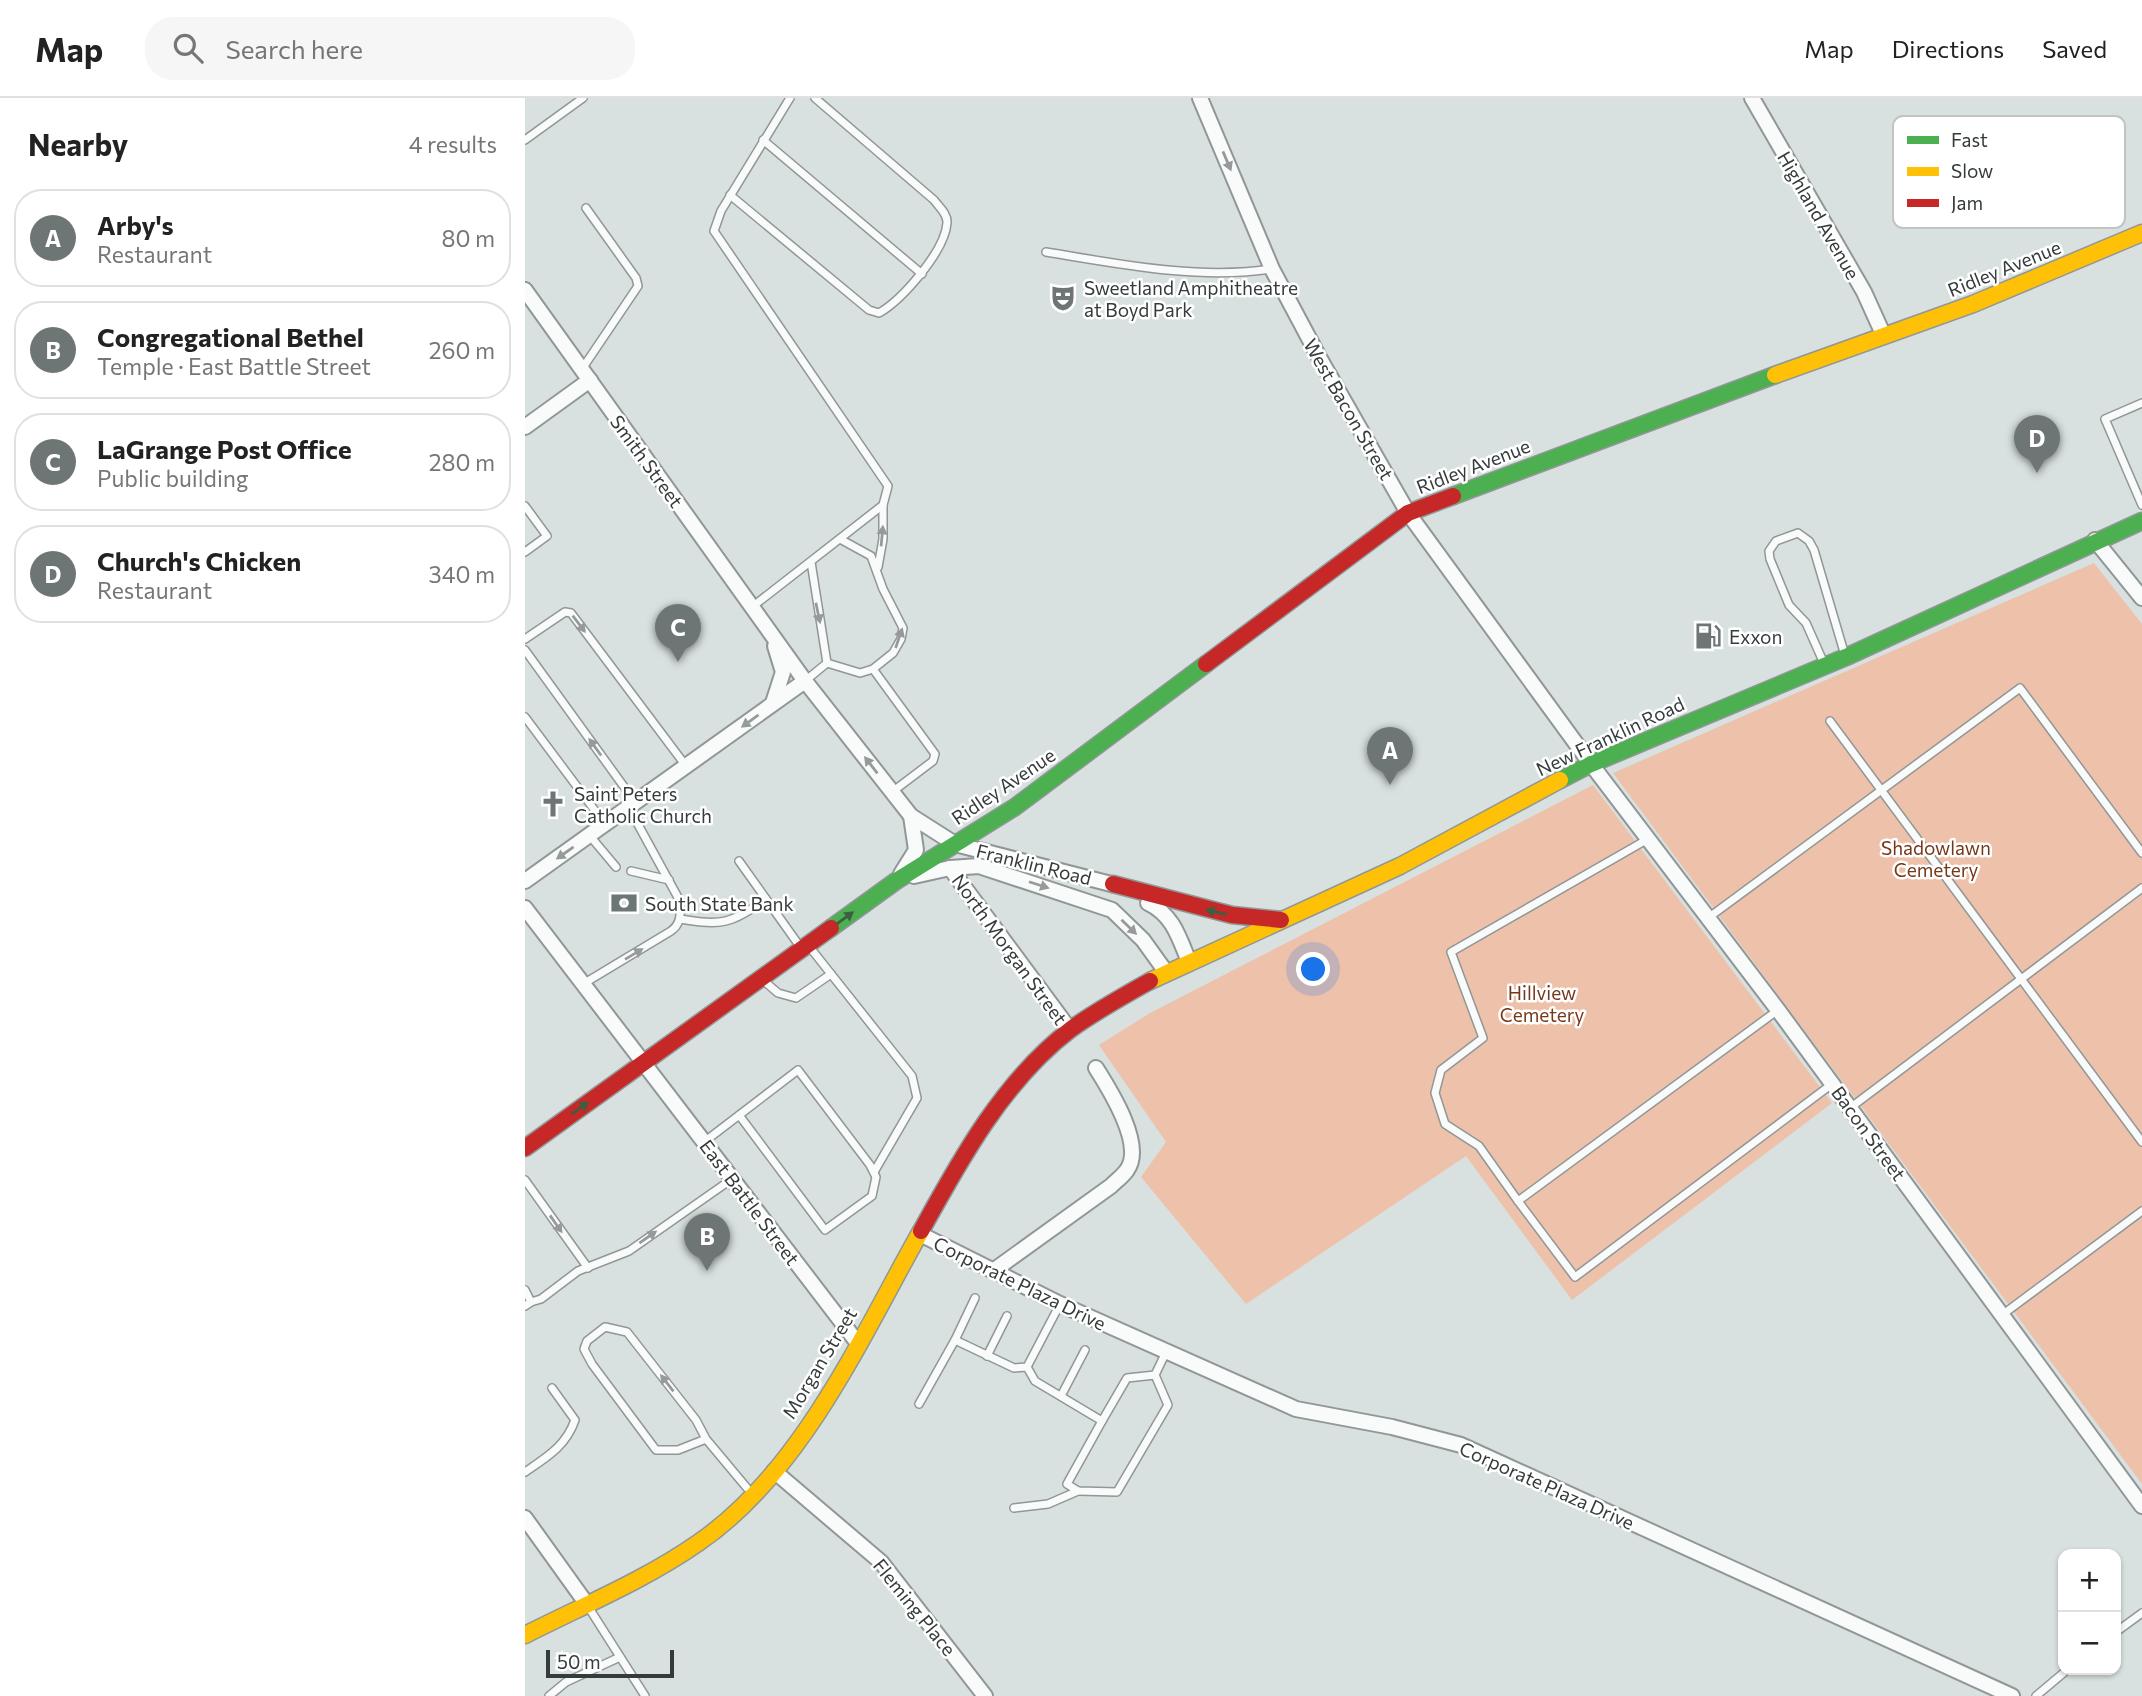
<!DOCTYPE html>
<meta charset="utf-8">
<style>
body{margin:0;font-family:Commissioner,sans-serif;background:#f6f6f6;color:#222}
.controls{position:absolute;right:21px;bottom:21px;display:grid;overflow:hidden;border-radius:14px;box-shadow:0 2px 5px #0004}
.controls button{width:63px;height:63px;display:grid;place-items:center;padding:0;border:0;border-bottom:2px solid #e0e0e0;background:#fff;color:#222;font:35px sans-serif}
.scale{position:absolute;left:21px;bottom:18px;width:128px;box-sizing:border-box;padding-left:7px;border:4px solid #353b3b;border-top:0;font-size:19px;line-height:24px;white-space:nowrap;color:#353b3b;-webkit-text-stroke:5px #fff;paint-order:stroke}
.you{position:absolute;left:789px;top:872px;width:24px;height:24px;margin:-18px;border:5px solid #fff;border-radius:50%;background:#1a73e8;box-shadow:0 0 0 10px #1a73e833}
.badge{display:grid;place-items:center;width:46px;height:46px;border-radius:50%;background:#6e7575;color:#fff;font-size:23px;font-weight:700}
.pin{position:absolute;translate:-50% -58px;filter:drop-shadow(0 2px 4px #0008)}
.pin::after{content:'';position:absolute;top:37px;width:24px;height:21px;background:inherit;clip-path:polygon(0 0,100% 0,50% 100%)}
.list{margin:0;padding:0;list-style:none}
h2{display:flex;justify-content:space-between;align-items:center;height:91px;margin:0;padding:0 28px;font-size:30px}
h2 small{font-size:23px;font-weight:400;color:#767676}
.list li{display:grid;grid-template-columns:46px 1fr auto;gap:21px;align-items:center;box-sizing:border-box;height:98px;margin:0 14px 14px;padding:0 14px;border:2px solid #e0e0e0;border-radius:28px}
.list b{display:block;font-size:26px;white-space:nowrap}
.list p{margin:0;font-size:23px;white-space:nowrap;color:#767676}
.list em{font-size:23px;font-style:normal;color:#767676}
.icon{flex:none;width:38px;height:38px;fill:none;stroke:currentColor;stroke-width:2;stroke-linecap:round;stroke-linejoin:round}
.map{position:relative;flex:none;width:1617px;height:1598px;overflow:hidden}
header{display:flex;align-items:center;gap:42px;box-sizing:border-box;height:98px;padding:0 35px;background:#fff;border-bottom:2px solid #e0e0e0}
header strong{font-size:33px}
nav{display:flex;gap:38px;margin-inline-start:auto;font-size:24px}
.search{width:490px;height:63px;background:#f6f6f6;display:flex;align-items:center;gap:18px;box-sizing:border-box;padding:0 24px;border-radius:28px;color:#767676;font-size:26px}
main{display:flex}
aside{flex:1;background:#fff}
.map>svg:first-child{display:block}
</style>
<header>
<strong>Map</strong>
<div class="search"><svg class="icon" aria-label="search" viewBox="0 0 24 24"><circle cx="10" cy="10" r="6"/><path d="M15 15l6 6"/></svg>Search here</div>
<nav><a>Map</a><a>Directions</a><a>Saved</a></nav>
</header>
<main>
<aside>
<h2>Nearby<small>4 results</small></h2>
<ul class="list">
<li><span class="badge">A</span><div><b>Arby's</b><p>Restaurant</p></div><em>80 m</em></li>
<li><span class="badge">B</span><div><b>Congregational Bethel</b><p>Temple · East Battle Street</p></div><em>260 m</em></li>
<li><span class="badge">C</span><div><b>LaGrange Post Office</b><p>Public building</p></div><em>280 m</em></li>
<li><span class="badge">D</span><div><b>Church's Chicken</b><p>Restaurant</p></div><em>340 m</em></li>
</ul>
</aside>
<div class="map">
<svg width="1617" height="1598" viewBox="0 0 1617 1598">
<rect width="100%" height="100%" fill="#d8e1e0"/>
<!-- green -->
<g fill="#edc1aa">
<path d="M 1569,465 L 1617,526 L 1617,1386 L 1088,675 Z"/>
<path d="M 1068,687 L 1307,1005 L 1047,1202 L 941,1058 L 721,1206 L 616,1079 L 641,1044 L 574,947 L 625,915 Z"/>
</g>
<g fill="none" stroke-linecap="round" stroke-linejoin="round">
<!-- lane casing -->
<g stroke="#909796" stroke-width="10">
<g id="lane">
<path d="M 0,42 L 58,0"/>
<path d="M 238,42 L 397,176"/>
<path d="M 205,97 L 344,212 L 354,215 C 377,202 420,153 422,125 C 423,116 414,109 409,102 L 290,0"/>
<path d="M 521,154 C 594,166 673,182 747,171"/>
<path d="M 57,271 L 113,188 L 111,180 L 61,110"/>
<path d="M 1617,305 L 1580,321 L 1617,407"/>
<path d="M 0,408 L 22,438 L 0,454"/>
<path d="M 286,464 L 302,565"/>
<path d="M 353,469 L 358,441 L 358,407"/>
<path d="M 227,509 L 358,407 L 363,388 L 189,133 L 196,113 L 265,0"/>
<path d="M 0,541 L 40,514 L 46,515 L 161,668"/>
<path d="M 0,552 L 110,704"/>
<path d="M 1297,561 L 1281,525 L 1264,507 L 1245,461 L 1244,453 L 1251,443 L 1273,435 L 1284,443 L 1289,452 L 1319,554"/>
<path d="M 348,571 L 410,656 L 408,663 L 367,694"/>
<path d="M 280,583 L 302,565 L 335,575 L 348,571 L 368,555 L 376,541 L 378,530 L 358,491 L 346,458 L 315,441"/>
<path d="M 0,619 L 80,726"/>
<path d="M 1305,623 L 1617,1044"/>
<path d="M 65,738 L 91,769"/>
<path d="M 1123,741 L 926,854 L 958,940 L 916,972 L 910,995 L 920,1026 L 954,1048 L 993,1103 L 1253,912"/>
<path d="M 214,763 L 276,850"/>
<path d="M 106,773 L 144,782"/>
<path d="M 1183,820 L 1495,590 L 1617,755"/>
<path d="M 155,821 C 198,828 205,826 241,801"/>
<path d="M 283,847 L 387,978 L 392,1000 L 349,1074"/>
<path d="M 239,883 L 253,895 L 271,900 L 306,876"/>
<path d="M 58,886 L 146,833 C 156,826 155,817 156,805 L 104,710"/>
<path d="M 1325,1010 L 1617,790"/>
<path d="M 179,1044 L 273,972 L 345,1067 L 351,1079 L 347,1098 L 300,1132 L 214,1017"/>
<path d="M 0,1082 L 63,1170"/>
<path d="M 993,1103 L 1050,1179 L 1307,986"/>
<path d="M 0,1192 L 6,1204 L 0,1208"/>
<path d="M 6,1204 L 16,1201 L 53,1173 L 104,1153 L 207,1081"/>
<path d="M 1477,1217 L 1617,1113"/>
<path d="M 430,1242 L 450,1200"/>
<path d="M 462,1258 L 482,1218"/>
<path d="M 502,1269 L 510,1283 L 577,1323 L 542,1386 L 553,1393 L 592,1394 L 643,1307 L 630,1277 L 641,1254"/>
<path d="M 536,1298 L 560,1252"/>
<path d="M 394,1306 L 430,1242 L 489,1270 L 502,1269 L 535,1206"/>
<path d="M 577,1323 L 602,1280 L 630,1277"/>
<path d="M 181,1341 L 153,1352 L 131,1352 L 67,1266 L 59,1251 L 62,1243 L 80,1229 L 102,1234 L 171,1322 L 181,1341 L 222,1390"/>
<path d="M 0,1374 C 22,1359 41,1348 50,1322 L 27,1290"/>
<path d="M 489,1410 L 523,1406 L 553,1393"/>
<path d="M 64,1510 L 120,1598"/>
<path d="M 1591,1534 L 1617,1515"/>
<path d="M 24,1598 L 41,1584 L 95,1559"/>
<path d="M 1511,1598 L 1542,1572"/>
</g>
</g>
<!-- street casing -->
<g stroke="#909796" stroke-width="18">
<g id="street">
<path d="M 675,0 L 747,171 L 795,261 L 883,415 L 1066,666 L 1253,912 L 1617,1408"/>
<path d="M 1227,0 L 1339,194 L 1358,236"/>
<path d="M 0,192 L 280,583 L 386,718 L 430,746 L 590,787"/>
<path d="M 0,329 L 65,282"/>
<path d="M 1570,442 L 1617,500"/>
<path d="M 248,605 L 258,574 L 250,548"/>
<path d="M 425,770 L 545,932"/>
<path d="M 376,776 L 391,752 L 386,718"/>
<path d="M 389,778 L 425,770 L 454,768 L 587,812 L 618,842 L 641,874"/>
<path d="M 0,783 L 280,583"/>
<path d="M 623,805 C 648,817 654,839 664,864"/>
<path d="M 0,810 L 332,1244"/>
<path d="M 395,1136 L 535,1206 L 771,1311 L 867,1329 L 936,1347 L 1487,1598"/>
<path d="M 468,1173 L 586,1088 C 591,1083 598,1078 602,1072 C 620,1047 585,992 571,970"/>
<path d="M 249,1373 L 356,1464 L 460,1598"/>
<path d="M 0,1420 L 61,1505"/>
</g>
</g>
<!-- fast casing -->
<g stroke="#909796" stroke-width="19">
<g id="fast">
<path d="M 928,398 L 1250,277"/>
<path d="M 1035,682 L 1066,666 L 1321,559 L 1617,423"/>
<path d="M 306,830 L 371,783 L 490,709 L 681,566"/>
</g>
</g>
<!-- slow casing -->
<g stroke="#909796" stroke-width="19">
<g id="slow">
<path d="M 1250,277 L 1448,206 L 1617,135"/>
<path d="M 625,883 L 875,768 L 1035,682"/>
<path d="M 0,1537 C 57,1508 120,1482 173,1445 C 277,1374 336,1239 396,1133"/>
</g>
</g>
<!-- jam casing -->
<g stroke="#909796" stroke-width="19">
<g id="jam">
<path d="M 681,566 L 883,415 L 928,398"/>
<path d="M 588,786 L 707,817 L 756,822"/>
<path d="M 0,1050 L 306,830"/>
<path d="M 396,1133 C 436,1060 479,982 546,931 C 571,913 598,898 625,883"/>
</g>
</g>
<!-- lane -->
<use href="#lane" stroke="#f9fafa" stroke-width="7"/>
<!-- street -->
<use href="#street" stroke="#f9fafa" stroke-width="14"/>
<!-- fast -->
<use href="#fast" stroke="#4caf50" stroke-width="16"/>
<!-- slow -->
<use href="#slow" stroke="#ffc107" stroke-width="16"/>
<!-- jam -->
<use href="#jam" stroke="#c62828" stroke-width="16"/>
</g>
<!-- one-way arrows -->
<defs><path id="oneway-solid" d="M-6-.8H1V-3.2L6.5 0L1 3.2V.8H-6Z" transform="scale(1.75)"/></defs>
<g fill="#979a9a">
<use href="#oneway-solid" transform="translate(702 63) rotate(67)"/>
<use href="#oneway-solid" transform="translate(357 438) rotate(-85)"/>
<use href="#oneway-solid" transform="translate(293 515) rotate(78)"/>
<use href="#oneway-solid" transform="translate(54 526) rotate(53)"/>
<use href="#oneway-solid" transform="translate(374 540) rotate(-71)"/>
<use href="#oneway-solid" transform="translate(225 623) rotate(144)"/>
<use href="#oneway-solid" transform="translate(70 649) rotate(-126)"/>
<use href="#oneway-solid" transform="translate(346 667) rotate(-128)"/>
<use href="#oneway-solid" transform="translate(40 755) rotate(145)"/>
<use href="#oneway-solid" transform="translate(514 787) rotate(18)"/>
<use href="#oneway-solid" transform="translate(604 829) rotate(44)"/>
<use href="#oneway-solid" transform="translate(109 856) rotate(-31)"/>
<use href="#oneway-solid" transform="translate(31 1126) rotate(55)"/>
<use href="#oneway-solid" transform="translate(123 1139) rotate(-35)"/>
<use href="#oneway-solid" transform="translate(142 1285) rotate(-128)"/>
</g>
<g fill="#3c5e41">
<use href="#oneway-solid" transform="translate(691 814) rotate(-167)"/>
<use href="#oneway-solid" transform="translate(320 820) rotate(-36)"/>
<use href="#oneway-solid" transform="translate(55 1010) rotate(-36)"/>
</g>
<!-- icons -->
<defs>
<g id="theatre-bare" transform="scale(2.1)"><path d="M-5-5.5Q0-4 5-5.5V0Q5 5 0 6Q-5 5-5 0ZM-3.3-2.5H-1v1.5H-3.3ZM1-2.5H3.3v1.5H1ZM-2.8 1Q0 5.5 2.8 1Z" fill="#6e7575" stroke="#fff" stroke-width="2.5" paint-order="stroke"/></g>
<g id="fuel-bare" transform="scale(2.1)"><path d="M-5.5-6h7V0h2V4h1.3V-2.5L3-4.5l.8-.8L6-3V5H2.5V1h-1V6h-7ZM-4.2-4.7v3.2H.2V-4.7Z" fill="#6e7575" stroke="#fff" stroke-width="2.5" paint-order="stroke"/></g>
<g id="church-bare" transform="scale(2.1)"><path d="M-1.2-6h2.4v3.5h3.3v2.4h-3.3V6h-2.4V-.1h-3.3v-2.4h3.3Z" fill="#6e7575" stroke="#fff" stroke-width="2.5" paint-order="stroke"/></g>
<g id="bank-bare" transform="scale(2.1)"><path d="M-6-4H6V4H-6ZM0-2.3a2.3 2.3 0 1 0 0 4.6a2.3 2.3 0 1 0 0-4.6Z" fill="#6e7575" stroke="#fff" stroke-width="2.5" paint-order="stroke"/></g>
</defs>
<g fill-rule="evenodd">
<use href="#theatre-bare" x="538" y="200"/>
<use href="#fuel-bare" x="1183" y="538"/>
<use href="#church-bare" x="28" y="706"/>
<use href="#bank-bare" x="99" y="805"/>
</g>
<g text-anchor="middle" dominant-baseline="central" stroke-width="5" stroke-linejoin="round" paint-order="stroke">
<!-- street labels -->
<g font-size="19" fill="#353b3b" stroke="#fff">
<text transform="translate(1294 117) rotate(60)">Highland Avenue</text>
<text transform="translate(1479 170) rotate(-22)">Ridley Avenue</text>
<text transform="translate(824 311) rotate(60)">West Bacon Street</text>
<text transform="translate(122 363) rotate(54)">Smith Street</text>
<text transform="translate(948 368) rotate(-21)">Ridley Avenue</text>
<text transform="translate(1085 638) rotate(-25)">New Franklin Road</text>
<text transform="translate(478 688) rotate(-34)">Ridley Avenue</text>
<text transform="translate(509 766) rotate(14)">Franklin Road</text>
<text transform="translate(485 851) rotate(54)">North Morgan Street</text>
<text transform="translate(1344 1035) rotate(54)">Bacon Street</text>
<text transform="translate(225 1104) rotate(53)">East Battle Street</text>
<text transform="translate(495 1185) rotate(26)">Corporate Plaza Drive</text>
<text transform="translate(294 1265) rotate(-59)">Morgan Street</text>
<text transform="translate(1022 1387) rotate(24)">Corporate Plaza Drive</text>
<text transform="translate(390 1509) rotate(51)">Fleming Place</text>
</g>
<!-- poi labels -->
<g font-size="19" fill="#353b3b" stroke="#fff" text-anchor="start">
<text x="559" y="189">Sweetland Amphitheatre<tspan x="559" dy="22">at Boyd Park</tspan></text>
<text x="1204" y="538">Exxon</text>
<text x="49" y="695">Saint Peters<tspan x="49" dy="22">Catholic Church</tspan></text>
<text x="120" y="805">South State Bank</text>
</g>
<!-- park labels -->
<g font-size="19" fill="#753819" stroke="#fff">
<text x="1411" y="749">Shadowlawn<tspan x="1411" dy="22">Cemetery</tspan></text>
<text x="1017" y="894">Hillview<tspan x="1017" dy="22">Cemetery</tspan></text>
</g>
</g>
<!-- legend -->
<rect x="1368" y="18" width="232" height="112" rx="10" fill="#fff" stroke="#c2c4c4" stroke-width="2"/>
<rect x="1382" y="38" width="32" height="8" fill="#4caf50"/>
<rect x="1382" y="69" width="32" height="9" fill="#ffc107"/>
<rect x="1382" y="101" width="32" height="8" fill="#c62828"/>
<g font-size="19" fill="#353b3b">
<text x="1426" y="49">Fast</text>
<text x="1426" y="80">Slow</text>
<text x="1426" y="112">Jam</text>
</g>
</svg>
<div class="controls">
<button>+</button>
<button>−</button>
</div>
<div class="scale">50 m</div>
<div class="you"></div>
<div class="pin badge" style="left:865px;top:687px">A</div>
<div class="pin badge" style="left:182px;top:1173px">B</div>
<div class="pin badge" style="left:153px;top:564px">C</div>
<div class="pin badge" style="left:1512px;top:375px">D</div>
</div>
</main>
